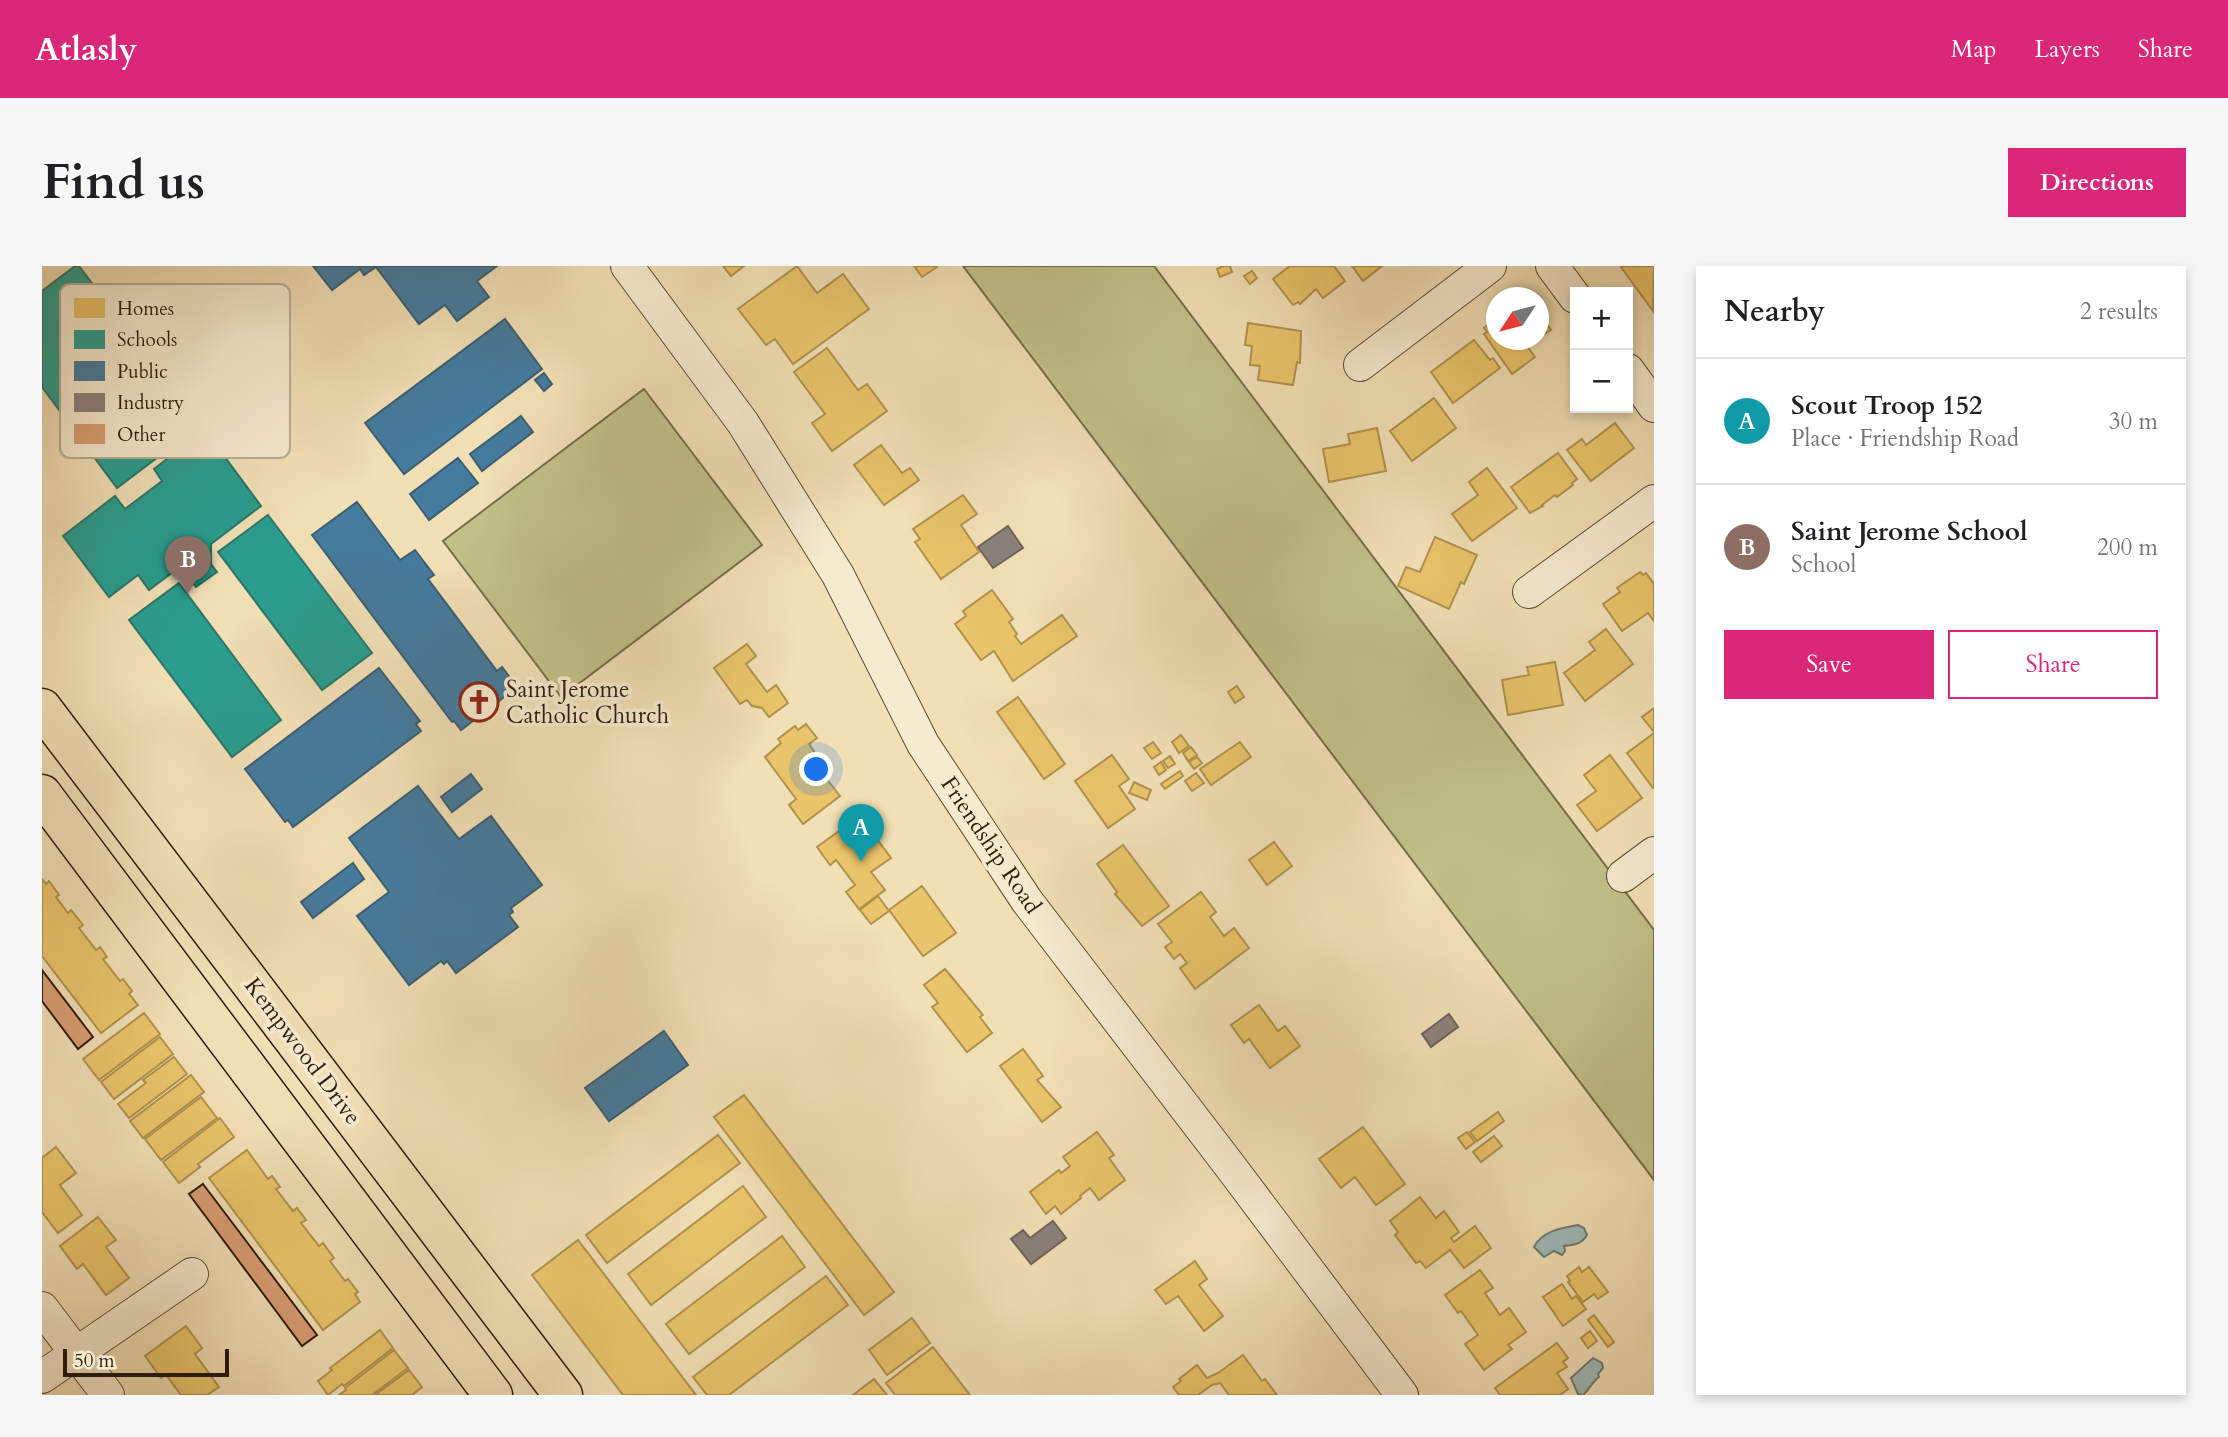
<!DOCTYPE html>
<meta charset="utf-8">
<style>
body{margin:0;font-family:Cardo,serif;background:#f6f6f6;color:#202124}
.controls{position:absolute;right:21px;top:21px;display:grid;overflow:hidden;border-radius:0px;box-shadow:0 4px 10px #0003}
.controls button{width:63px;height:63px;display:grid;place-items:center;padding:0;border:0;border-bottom:2px solid #e0e0e0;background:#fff;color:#202124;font:35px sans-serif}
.compass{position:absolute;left:1444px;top:21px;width:63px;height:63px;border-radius:50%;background:#fff;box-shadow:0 4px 10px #0003;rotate:234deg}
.scale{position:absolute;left:21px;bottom:18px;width:166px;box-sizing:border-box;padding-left:7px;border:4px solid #2f1c0a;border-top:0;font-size:19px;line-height:24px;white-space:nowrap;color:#2f1c0a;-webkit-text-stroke:5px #f6eacf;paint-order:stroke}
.you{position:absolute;left:775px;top:504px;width:24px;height:24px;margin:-18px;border:5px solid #fff;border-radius:50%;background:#1a73e8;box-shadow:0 0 0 10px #1a73e833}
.badge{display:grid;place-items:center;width:46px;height:46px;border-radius:50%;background:#db2777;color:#fff;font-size:23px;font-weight:700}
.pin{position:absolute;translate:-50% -58px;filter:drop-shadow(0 2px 4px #0008)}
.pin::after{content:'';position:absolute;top:37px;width:24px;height:21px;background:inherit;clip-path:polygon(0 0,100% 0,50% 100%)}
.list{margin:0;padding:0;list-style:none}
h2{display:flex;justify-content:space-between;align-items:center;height:91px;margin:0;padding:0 28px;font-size:30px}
h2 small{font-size:23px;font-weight:400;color:#757577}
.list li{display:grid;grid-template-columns:46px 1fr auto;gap:21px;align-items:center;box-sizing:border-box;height:126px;padding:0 28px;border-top:2px solid #e0e0e0}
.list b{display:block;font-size:26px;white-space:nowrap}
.list p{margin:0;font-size:23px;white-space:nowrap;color:#757577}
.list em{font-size:23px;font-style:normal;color:#757577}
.actions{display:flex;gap:14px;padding:21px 28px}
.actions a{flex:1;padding:16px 0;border:2px solid #db2777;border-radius:0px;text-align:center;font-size:24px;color:#db2777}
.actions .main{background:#db2777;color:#fff}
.map{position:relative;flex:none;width:1612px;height:1129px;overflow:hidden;border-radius:0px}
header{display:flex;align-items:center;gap:42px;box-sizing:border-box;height:98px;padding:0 35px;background:#db2777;color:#fff}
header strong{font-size:33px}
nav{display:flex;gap:38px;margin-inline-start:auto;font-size:24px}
.intro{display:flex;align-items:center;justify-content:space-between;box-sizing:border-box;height:168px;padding:0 42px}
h1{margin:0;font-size:49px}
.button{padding:18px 32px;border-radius:0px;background:#db2777;color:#fff;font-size:24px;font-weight:700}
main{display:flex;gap:42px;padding:0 42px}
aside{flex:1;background:#fff;border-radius:0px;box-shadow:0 4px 10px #0003}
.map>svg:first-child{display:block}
</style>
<header>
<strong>Atlasly</strong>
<nav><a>Map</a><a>Layers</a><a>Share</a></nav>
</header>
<div class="intro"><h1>Find us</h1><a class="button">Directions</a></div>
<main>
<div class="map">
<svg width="1612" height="1129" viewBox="0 0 1612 1129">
<rect width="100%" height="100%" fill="#f1dfb5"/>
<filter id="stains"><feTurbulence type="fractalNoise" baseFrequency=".00286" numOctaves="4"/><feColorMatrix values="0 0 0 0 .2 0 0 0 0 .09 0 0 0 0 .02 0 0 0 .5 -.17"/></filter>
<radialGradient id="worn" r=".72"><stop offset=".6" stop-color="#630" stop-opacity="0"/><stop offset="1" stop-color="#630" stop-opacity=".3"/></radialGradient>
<!-- green -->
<g fill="#c1c088" stroke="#786e49" stroke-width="2">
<path d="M 921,0 L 1112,0 L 1612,664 L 1612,914 Z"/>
<path d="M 602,123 L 720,279 L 519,431 L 401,275 Z"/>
</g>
<!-- water -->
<g fill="#9ebab7" stroke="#727b72" stroke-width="2">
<path d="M 1536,959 L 1542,962 L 1545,969 C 1540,978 1532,979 1522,980 L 1523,985 L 1520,989 L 1512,985 L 1502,991 L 1492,981 C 1500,965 1519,962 1536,959 Z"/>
<path d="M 1551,1092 L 1560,1097 L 1561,1102 L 1556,1108 L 1557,1111 C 1550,1116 1548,1123 1541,1129 L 1536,1128 L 1529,1112 Z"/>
</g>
<!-- homes -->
<g fill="#e9c46a" stroke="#b1924d" stroke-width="2">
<path d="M 681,0 L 702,0 L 689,10 Z"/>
<path d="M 755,0 L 775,27 L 801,8 L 827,43 L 751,98 L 733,73 L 724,79 L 696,43 Z"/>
<path d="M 872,0 L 895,0 L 895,1 L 880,11 Z"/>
<path d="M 1181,0 L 1188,0 L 1190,6 L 1178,11 L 1175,3 Z"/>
<path d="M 1248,0 L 1292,0 L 1303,15 L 1281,32 L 1274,23 L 1258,38 L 1256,36 L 1251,39 L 1231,13 Z"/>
<path d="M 1310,0 L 1340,0 L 1321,15 Z"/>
<path d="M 1581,0 L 1612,0 L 1611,45 L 1579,1 Z"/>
<path d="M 1210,5 L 1215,12 L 1208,18 L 1202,10 Z"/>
<path d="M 1496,46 L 1509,64 L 1496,72 Z"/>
<path d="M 1452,54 L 1454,57 L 1454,74 L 1495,74 L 1485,80 L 1493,91 L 1470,108 L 1442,68 L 1445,66 L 1442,62 Z"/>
<path d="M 1206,57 L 1259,65 L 1258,97 L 1255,96 L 1251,119 L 1216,114 L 1218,100 L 1208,99 L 1210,80 L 1203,79 Z"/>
<path d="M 1432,74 L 1448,94 L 1451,92 L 1458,102 L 1411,137 L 1389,106 Z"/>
<path d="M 785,82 L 816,124 L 825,118 L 845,145 L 790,185 L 770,157 L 783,148 L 752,106 Z"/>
<path d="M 1392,132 L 1414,162 L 1370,195 L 1348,165 Z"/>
<path d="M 1573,157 L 1592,182 L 1549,215 L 1525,184 L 1540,173 L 1544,179 Z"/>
<path d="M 1335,162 L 1344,205 L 1287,216 L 1281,183 L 1308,178 L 1306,168 Z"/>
<path d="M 839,179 L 860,207 L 868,202 L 877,214 L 842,239 L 812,199 Z"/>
<path d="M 1516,187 L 1535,213 L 1530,217 L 1531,219 L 1515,231 L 1513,229 L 1500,239 L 1501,240 L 1488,247 L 1469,221 Z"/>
<path d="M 1445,202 L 1475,242 L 1430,275 L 1410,248 L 1436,229 L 1427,216 Z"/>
<path d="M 921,229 L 935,248 L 919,259 L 937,286 L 899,313 L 873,276 L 878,273 L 871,263 Z"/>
<path d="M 1393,271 L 1435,289 L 1422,318 L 1419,316 L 1407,343 L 1356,320 L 1364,301 L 1378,306 Z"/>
<path d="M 1598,306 L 1601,309 L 1604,307 L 1612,318 L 1612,355 L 1606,347 L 1580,365 L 1561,338 L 1578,326 L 1575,322 Z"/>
<path d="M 950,324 L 971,353 L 967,356 L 975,368 L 973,370 L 979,378 L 1020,349 L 1035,370 L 971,415 L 952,385 L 939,394 L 913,358 L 924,350 L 921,345 Z"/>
<path d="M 1564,363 L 1591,398 L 1543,435 L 1522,407 L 1553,384 L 1547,376 Z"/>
<path d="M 705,378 L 714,390 L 704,398 L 725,426 L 734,419 L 746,437 L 727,451 L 720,442 L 710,440 L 705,434 L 698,438 L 672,402 Z"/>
<path d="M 1513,396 L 1521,439 L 1466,449 L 1460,414 L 1487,409 L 1485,401 Z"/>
<path d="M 1195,420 L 1202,431 L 1193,437 L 1186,426 Z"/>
<path d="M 976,431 L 1023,498 L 1002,513 L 955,446 Z"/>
<path d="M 1612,442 L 1612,466 L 1600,451 Z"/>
<path d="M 764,458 L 775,472 L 767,478 L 775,490 L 762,499 L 775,517 L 783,511 L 798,530 L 761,558 L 747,539 L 754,533 L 723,491 L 739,477 L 736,473 L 753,460 L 756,464 Z"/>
<path d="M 1612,467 L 1612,521 L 1611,522 L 1585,487 Z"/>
<path d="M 1139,469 L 1147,480 L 1137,487 L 1130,476 Z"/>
<path d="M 1111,476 L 1119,487 L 1110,493 L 1102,482 Z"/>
<path d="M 1198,476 L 1209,491 L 1169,519 L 1158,503 Z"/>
<path d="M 1149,481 L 1155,489 L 1146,495 L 1141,487 Z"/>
<path d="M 1070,489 L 1087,513 L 1077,520 L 1093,543 L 1066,562 L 1033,515 Z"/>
<path d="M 1568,489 L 1600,532 L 1555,565 L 1535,539 L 1554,525 L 1542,509 Z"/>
<path d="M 1128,490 L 1133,498 L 1126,502 L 1121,495 Z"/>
<path d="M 1155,491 L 1160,497 L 1152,503 L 1147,496 Z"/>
<path d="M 1119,496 L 1124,504 L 1117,509 L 1112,501 Z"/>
<path d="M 1138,505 L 1141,510 L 1123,523 L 1119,518 Z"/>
<path d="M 1154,507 L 1162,517 L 1150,525 L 1143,515 Z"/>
<path d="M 1092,516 L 1109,524 L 1105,534 L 1087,527 Z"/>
<path d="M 818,550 L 849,592 L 829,606 L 843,624 L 817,643 L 804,626 L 813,619 L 794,594 L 788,599 L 775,581 Z"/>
<path d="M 1232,576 L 1250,600 L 1225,619 L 1207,594 Z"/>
<path d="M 1081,579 L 1127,640 L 1100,660 L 1073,628 L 1075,626 L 1055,598 Z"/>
<path d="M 0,613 L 4,618 L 7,615 L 17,629 L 14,631 L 26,647 L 29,644 L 41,659 L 37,662 L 54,684 L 58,681 L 65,691 L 61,693 L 78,715 L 81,713 L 90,725 L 87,728 L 96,739 L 59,767 L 0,690 Z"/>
<path d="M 880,620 L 914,667 L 881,690 L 847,644 Z"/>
<path d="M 1159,626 L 1174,646 L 1168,651 L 1182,670 L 1192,662 L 1207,682 L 1153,723 L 1138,702 L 1145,697 L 1138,688 L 1132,693 L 1123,681 L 1130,676 L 1116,658 Z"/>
<path d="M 836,630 L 847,645 L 829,658 L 818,644 Z"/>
<path d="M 903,703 L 941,749 L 938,751 L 950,767 L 925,786 L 890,741 L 896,737 L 882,719 Z"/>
<path d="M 1217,739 L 1236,765 L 1243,760 L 1258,780 L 1228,802 L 1207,773 L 1202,777 L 1189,759 Z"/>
<path d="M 102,747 L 118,768 L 57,814 L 41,793 Z"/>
<path d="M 118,771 L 131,788 L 72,833 L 59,816 Z"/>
<path d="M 981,783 L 1001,810 L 995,814 L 1019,841 L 1000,856 L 958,800 Z"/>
<path d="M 132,791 L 145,808 L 87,852 L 76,838 L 104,817 L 101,814 Z"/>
<path d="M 149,809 L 162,826 L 101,872 L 88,855 Z"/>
<path d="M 702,829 L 852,1026 L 822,1049 L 672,851 Z"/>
<path d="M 159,831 L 175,852 L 119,894 L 103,873 Z"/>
<path d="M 1456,846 L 1462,855 L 1435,875 L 1428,866 Z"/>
<path d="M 178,852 L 192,871 L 156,898 L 158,901 L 137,917 L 121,896 Z"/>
<path d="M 1321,861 L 1363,918 L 1334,939 L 1313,911 L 1299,922 L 1277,893 Z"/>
<path d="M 1055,866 L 1072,889 L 1067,892 L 1083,914 L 1057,934 L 1048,922 L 1038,930 L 1039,932 L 1019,948 L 1013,940 L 1004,948 L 988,926 L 1017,904 L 1019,907 L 1028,900 L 1021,891 Z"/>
<path d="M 1425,866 L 1433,876 L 1424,883 L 1416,872 Z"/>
<path d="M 676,869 L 698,897 L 565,997 L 544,969 Z"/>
<path d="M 1452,870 L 1460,880 L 1439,896 L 1431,886 Z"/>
<path d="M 14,881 L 34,907 L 18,919 L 40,949 L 16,967 L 0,946 L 0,892 Z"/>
<path d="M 205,884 L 226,913 L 230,910 L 238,921 L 234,923 L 251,945 L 255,942 L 264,954 L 259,957 L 277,980 L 281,977 L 292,992 L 288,995 L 303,1015 L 306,1013 L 316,1026 L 313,1028 L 318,1036 L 281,1064 L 167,912 Z"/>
<path d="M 701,920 L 724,951 L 609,1039 L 586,1008 Z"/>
<path d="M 1378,931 L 1394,952 L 1402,945 L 1417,966 L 1409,972 L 1412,976 L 1433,960 L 1449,982 L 1422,1002 L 1408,984 L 1384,1002 L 1378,995 L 1374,997 L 1353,969 L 1356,966 L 1348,955 Z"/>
<path d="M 56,951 L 74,974 L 64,981 L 87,1012 L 64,1029 L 41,998 L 35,1003 L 18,980 Z"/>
<path d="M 740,970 L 763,1001 L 647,1088 L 624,1058 Z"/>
<path d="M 536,974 L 654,1129 L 581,1129 L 490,1009 Z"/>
<path d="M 1153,995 L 1165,1013 L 1157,1019 L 1181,1050 L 1162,1065 L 1136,1030 L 1124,1038 L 1113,1024 Z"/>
<path d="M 1537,1001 L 1540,1006 L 1547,1001 L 1566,1026 L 1556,1033 L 1552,1028 L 1541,1036 L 1526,1016 L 1528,1015 L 1525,1010 Z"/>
<path d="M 1438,1004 L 1451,1022 L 1443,1027 L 1458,1049 L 1467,1042 L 1484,1066 L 1466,1079 L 1470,1083 L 1442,1104 L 1423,1078 L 1436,1069 L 1419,1045 L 1416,1047 L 1403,1029 Z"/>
<path d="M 784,1010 L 806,1039 L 687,1129 L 665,1129 L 651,1111 Z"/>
<path d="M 1520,1018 L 1530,1033 L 1534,1030 L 1544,1043 L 1521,1060 L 1501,1031 Z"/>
<path d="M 1552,1049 L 1572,1076 L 1566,1081 L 1546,1054 Z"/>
<path d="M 870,1052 L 888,1077 L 845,1109 L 827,1084 Z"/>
<path d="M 144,1060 L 160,1082 L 153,1088 L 177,1121 L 165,1129 L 139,1129 L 124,1109 L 119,1112 L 103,1090 Z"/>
<path d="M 338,1064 L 351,1082 L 302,1120 L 300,1118 L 286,1129 L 276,1115 L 290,1104 L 288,1102 Z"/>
<path d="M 1548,1065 L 1555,1075 L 1546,1082 L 1539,1072 Z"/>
<path d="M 1515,1077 L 1526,1092 L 1521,1096 L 1525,1101 L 1515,1107 L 1526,1123 L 1518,1129 L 1458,1129 L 1453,1122 Z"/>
<path d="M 891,1081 L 928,1129 L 853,1129 L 844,1117 Z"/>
<path d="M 352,1084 L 366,1102 L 330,1129 L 297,1129 L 304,1124 L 303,1122 Z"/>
<path d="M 1201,1089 L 1220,1115 L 1223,1113 L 1235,1129 L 1187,1129 L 1178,1117 L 1170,1119 L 1156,1129 L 1137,1129 L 1131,1121 L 1139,1115 L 1137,1113 L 1155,1099 L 1165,1112 L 1176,1107 Z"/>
<path d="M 367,1104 L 380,1121 L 370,1129 L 333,1129 Z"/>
<path d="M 832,1113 L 845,1129 L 811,1129 Z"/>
</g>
<!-- schools -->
<g fill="#2a9d8f" stroke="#2c7667" stroke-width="2">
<path d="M 33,0 L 37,0 L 157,160 L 75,222 L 0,121 L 0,25 Z"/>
<path d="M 163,164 L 219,240 L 169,278 L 169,298 L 175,306 L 154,321 L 147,312 L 131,306 L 107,324 L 96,309 L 67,331 L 21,270 L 73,230 L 83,243 L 120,215 L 112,203 Z"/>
<path d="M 226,249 L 330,387 L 280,424 L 176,286 Z"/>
<path d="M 137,317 L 239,454 L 190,491 L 87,354 Z"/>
</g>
<!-- public -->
<g fill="#457b9d" stroke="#3e5e71" stroke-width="2">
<path d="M 271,0 L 455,0 L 435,15 L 447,31 L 415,55 L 403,39 L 377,58 L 334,1 L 322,9 L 318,3 L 290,24 Z"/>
<path d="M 463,53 L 500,103 L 362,208 L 323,157 Z"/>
<path d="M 502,107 L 510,118 L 502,125 L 493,114 Z"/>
<path d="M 479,150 L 491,166 L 440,205 L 428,188 Z"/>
<path d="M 416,192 L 436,217 L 387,254 L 368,228 Z"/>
<path d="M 315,236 L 358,294 L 373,284 L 392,309 L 386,313 L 455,405 L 460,401 L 475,421 L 419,464 L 412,455 L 410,456 L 270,269 Z"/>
<path d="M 337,402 L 378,455 L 374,458 L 379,465 L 251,561 L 246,554 L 243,556 L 203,503 Z"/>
<path d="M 429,508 L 440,523 L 410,546 L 399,531 Z"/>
<path d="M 376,520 L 417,573 L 449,550 L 500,619 L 469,642 L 471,646 L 467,649 L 476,661 L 414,707 L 405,695 L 402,698 L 399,695 L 367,719 L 315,650 L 347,626 L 307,572 Z"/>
<path d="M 311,597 L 322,613 L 271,652 L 259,636 Z"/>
<path d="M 622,765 L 646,799 L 567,855 L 543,822 Z"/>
</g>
<!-- industry -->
<g fill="#8a817c" stroke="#6f635a" stroke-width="2">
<path d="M 966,260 L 981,282 L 951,302 L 936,281 Z"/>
<path d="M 1407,748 L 1416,761 L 1389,781 L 1380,768 Z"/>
<path d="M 1011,955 L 1024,972 L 989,998 L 969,973 L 981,964 L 988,972 Z"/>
</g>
<!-- building -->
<g fill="#d89d73" stroke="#2f1c0a" stroke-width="2">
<path d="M 0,704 L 51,771 L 36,783 L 0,735 Z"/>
<path d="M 161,918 L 275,1069 L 260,1080 L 147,928 Z"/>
</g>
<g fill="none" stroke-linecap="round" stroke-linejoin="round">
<!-- minor casing -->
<g stroke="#604d35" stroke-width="34">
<g id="minor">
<path d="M 585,0 L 701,157 L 796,309 L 881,478 L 985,635 L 1188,900 L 1360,1129"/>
<path d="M 1510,0 L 1533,31"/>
<path d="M 1318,99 L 1448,0"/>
<path d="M 1586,104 L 1612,140"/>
<path d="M 1487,326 L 1612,235"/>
<path d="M 1581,610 L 1612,587"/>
<path d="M 0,1042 L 66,1129"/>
<path d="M 0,1111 L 150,1008"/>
</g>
</g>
<!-- major casing -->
<g stroke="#2f1c0a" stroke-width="41">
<g id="major">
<path d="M 0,442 L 521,1129"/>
<path d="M 0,528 L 451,1129"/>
</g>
</g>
<!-- minor -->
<use href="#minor" stroke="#f6eacf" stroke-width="32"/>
<!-- major -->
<use href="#major" stroke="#f1dfb5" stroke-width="38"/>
</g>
<!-- icons -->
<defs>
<g id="church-ring" transform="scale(2.0125)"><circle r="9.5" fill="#f6eacf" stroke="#8f2418" stroke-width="1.5"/><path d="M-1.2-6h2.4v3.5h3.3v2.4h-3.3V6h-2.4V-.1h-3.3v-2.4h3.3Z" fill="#8f2418"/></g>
</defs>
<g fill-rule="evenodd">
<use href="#church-ring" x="437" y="436"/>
</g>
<g text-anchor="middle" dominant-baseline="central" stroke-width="7" stroke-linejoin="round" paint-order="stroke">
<!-- poi labels -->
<g font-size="23" fill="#2f1c0a" stroke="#f6eacf" text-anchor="start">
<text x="464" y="423">Saint Jerome<tspan x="464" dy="26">Catholic Church</tspan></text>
</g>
<!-- street labels -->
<g font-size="23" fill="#2f1c0a" stroke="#f6eacf">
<text transform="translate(949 579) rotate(56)">Friendship Road</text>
<text transform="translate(261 785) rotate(53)">Kempwood Drive</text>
</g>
</g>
<!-- legend -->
<rect x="18" y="18" width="230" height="174" rx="10" fill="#f6eacf" stroke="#baac94" stroke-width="2"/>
<rect x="32" y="32" width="31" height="20" fill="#e9c46a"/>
<rect x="32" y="64" width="31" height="19" fill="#2a9d8f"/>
<rect x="32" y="95" width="31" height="20" fill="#457b9d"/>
<rect x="32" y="127" width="31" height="19" fill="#8a817c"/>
<rect x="32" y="158" width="31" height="20" fill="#d89d73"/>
<g font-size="19" fill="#2f1c0a">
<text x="75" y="49">Homes</text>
<text x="75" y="80">Schools</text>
<text x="75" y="112">Public</text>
<text x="75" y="143">Industry</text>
<text x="75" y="175">Other</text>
</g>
<rect width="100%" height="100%" filter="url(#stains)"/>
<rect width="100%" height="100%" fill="url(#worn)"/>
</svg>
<div class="controls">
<button>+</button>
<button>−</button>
</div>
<svg class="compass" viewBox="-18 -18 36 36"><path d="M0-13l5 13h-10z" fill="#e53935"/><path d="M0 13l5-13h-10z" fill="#757577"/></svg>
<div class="scale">50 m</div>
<div class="you"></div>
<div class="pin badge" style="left:819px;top:596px;background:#0f9aa8">A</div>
<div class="pin badge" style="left:146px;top:328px;background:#8d6e63">B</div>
</div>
<aside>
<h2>Nearby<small>2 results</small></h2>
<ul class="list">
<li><span class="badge" style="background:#0f9aa8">A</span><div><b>Scout Troop 152</b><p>Place · Friendship Road</p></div><em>30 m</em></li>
<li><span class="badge" style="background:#8d6e63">B</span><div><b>Saint Jerome School</b><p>School</p></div><em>200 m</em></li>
</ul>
<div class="actions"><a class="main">Save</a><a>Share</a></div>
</aside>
</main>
